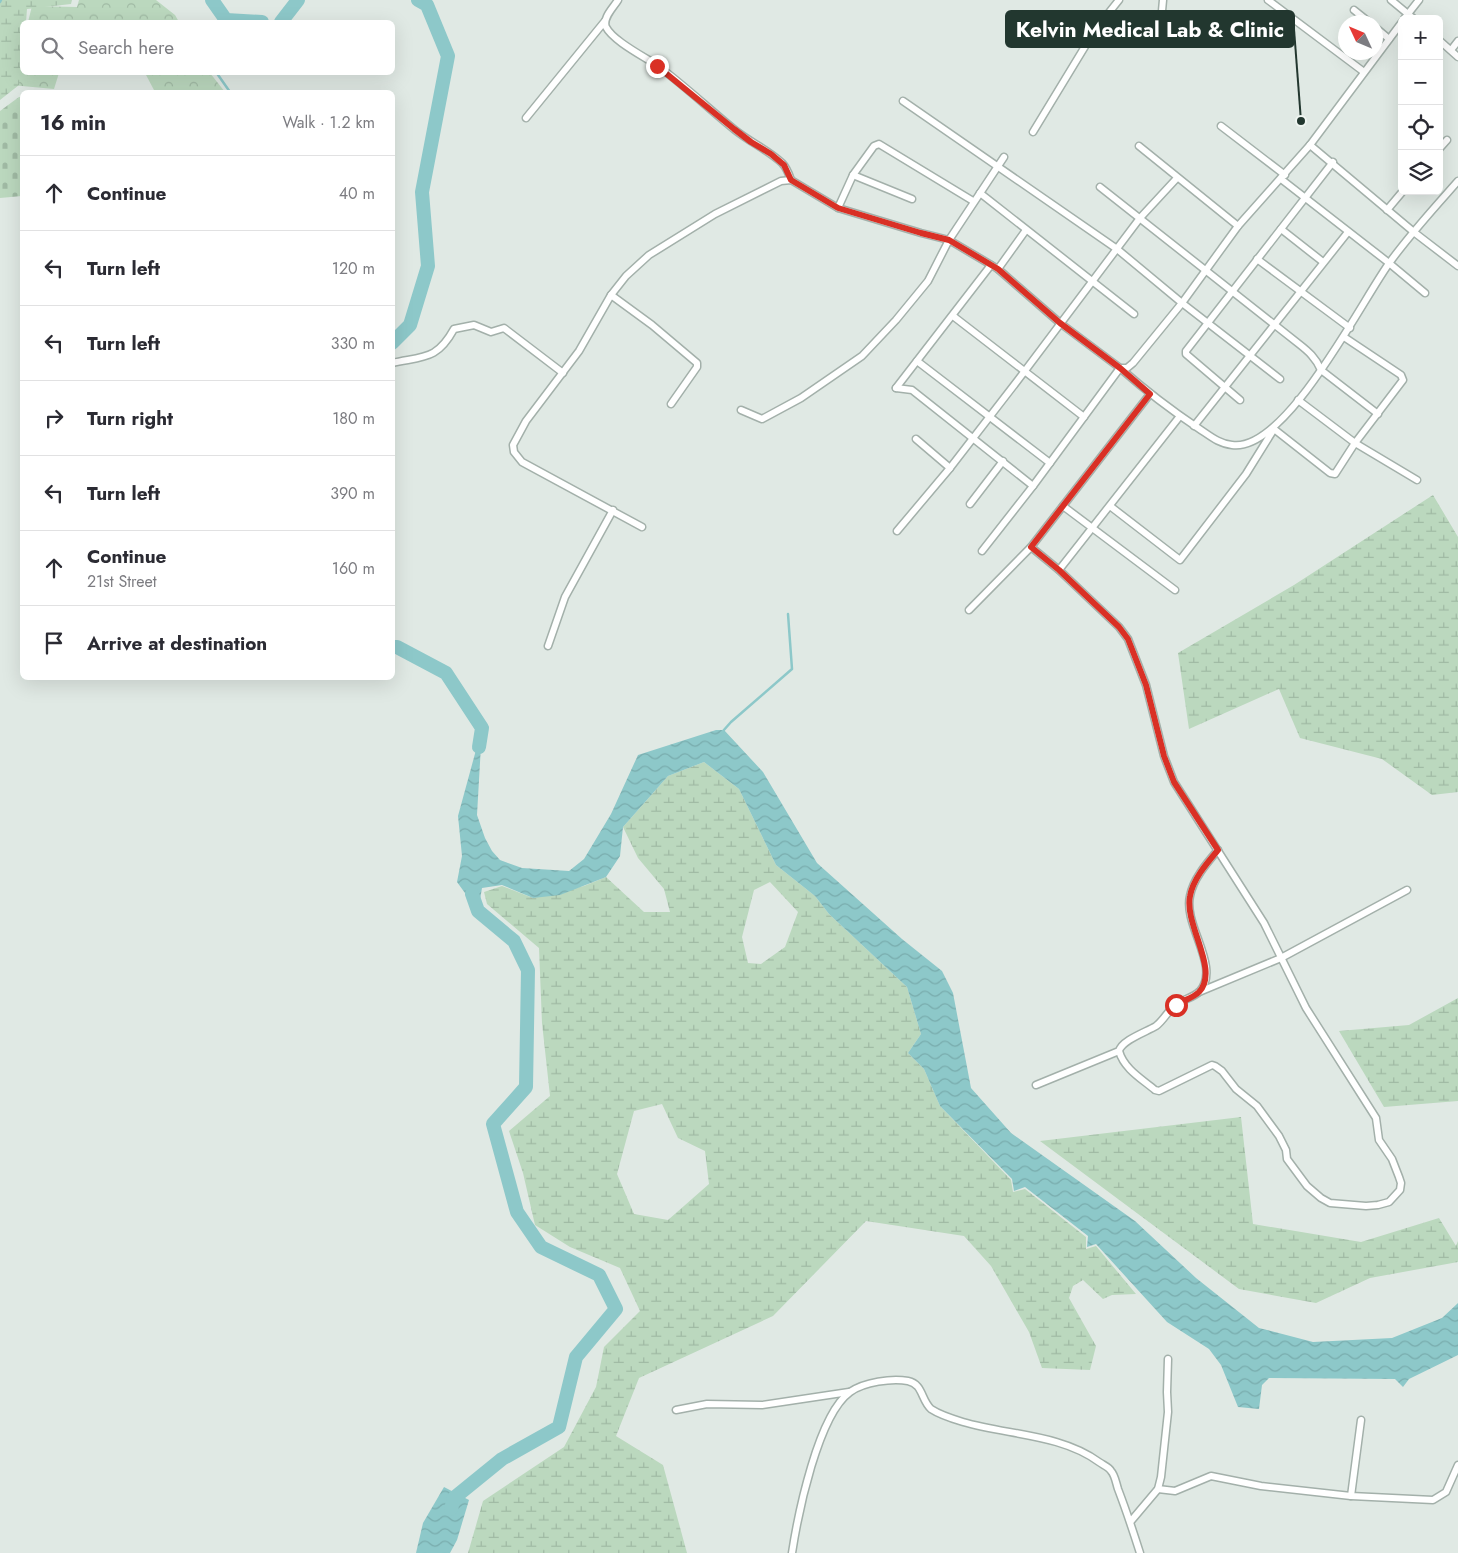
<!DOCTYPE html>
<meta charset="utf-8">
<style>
body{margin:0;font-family:Jost,sans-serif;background:#f2f2f3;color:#2b2b33}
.controls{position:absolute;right:15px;top:15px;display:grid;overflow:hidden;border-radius:8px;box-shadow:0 5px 20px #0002}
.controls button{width:45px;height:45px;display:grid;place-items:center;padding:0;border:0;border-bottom:1px solid #e1e1e2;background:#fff;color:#2b2b33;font:25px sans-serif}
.compass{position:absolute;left:1338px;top:15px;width:45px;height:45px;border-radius:50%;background:#fff;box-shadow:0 5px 20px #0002;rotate:314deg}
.stop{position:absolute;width:15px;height:15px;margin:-11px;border:4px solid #d93025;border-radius:50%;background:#fff}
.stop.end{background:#d93025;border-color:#fff;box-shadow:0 1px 5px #0008}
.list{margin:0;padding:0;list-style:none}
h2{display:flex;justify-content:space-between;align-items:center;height:65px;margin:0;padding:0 20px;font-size:21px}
h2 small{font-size:16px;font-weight:400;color:#7c7c81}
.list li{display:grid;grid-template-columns:32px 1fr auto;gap:15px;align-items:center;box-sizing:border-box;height:75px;padding:0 20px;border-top:1px solid #e1e1e2}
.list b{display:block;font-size:19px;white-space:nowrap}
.list p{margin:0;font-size:16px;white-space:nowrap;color:#7c7c81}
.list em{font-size:16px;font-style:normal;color:#7c7c81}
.icon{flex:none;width:28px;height:28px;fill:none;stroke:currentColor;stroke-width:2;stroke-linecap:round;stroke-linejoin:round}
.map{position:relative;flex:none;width:1458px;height:1553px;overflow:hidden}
.search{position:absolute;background:#fff;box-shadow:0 5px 20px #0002;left:20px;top:20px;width:375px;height:55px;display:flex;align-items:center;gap:12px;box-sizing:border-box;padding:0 18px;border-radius:8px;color:#7c7c81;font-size:19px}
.panel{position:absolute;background:#fff;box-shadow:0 5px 20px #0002;left:20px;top:90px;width:375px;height:590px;border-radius:8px}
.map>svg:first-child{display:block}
</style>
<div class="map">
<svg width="1458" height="1553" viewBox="0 0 1458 1553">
<defs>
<pattern id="forest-crowns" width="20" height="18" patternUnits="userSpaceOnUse" patternTransform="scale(1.25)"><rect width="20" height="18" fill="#bbd8be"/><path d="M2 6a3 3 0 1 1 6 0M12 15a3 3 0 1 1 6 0" fill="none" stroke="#a0baa4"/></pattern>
<pattern id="wetland-marsh" width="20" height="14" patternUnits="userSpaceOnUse" patternTransform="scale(1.25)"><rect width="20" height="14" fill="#bbd8be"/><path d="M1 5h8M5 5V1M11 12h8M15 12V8" fill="none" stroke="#a0baa4"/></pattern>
<pattern id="cemetery-stones" width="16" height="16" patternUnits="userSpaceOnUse" patternTransform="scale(1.25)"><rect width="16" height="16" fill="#bbd8be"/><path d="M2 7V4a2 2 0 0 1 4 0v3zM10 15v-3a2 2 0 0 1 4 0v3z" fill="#a0baa4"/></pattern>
<pattern id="water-waves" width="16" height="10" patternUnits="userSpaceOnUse" patternTransform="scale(1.25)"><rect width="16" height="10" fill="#8dc8c9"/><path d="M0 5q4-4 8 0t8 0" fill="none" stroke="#79acad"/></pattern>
</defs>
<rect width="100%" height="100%" fill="#e0e9e4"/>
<!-- forest -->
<g fill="url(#forest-crowns)">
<path d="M 79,0 L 156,0 L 175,15 L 179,22 L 28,22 L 32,6 L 77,7 Z"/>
<path d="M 22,42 L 22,72 L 59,73 L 54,89 L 11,85 Z"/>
<path d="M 145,73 L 210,73 L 225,92 L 155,92 Z"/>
</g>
<!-- wetland -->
<g fill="url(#wetland-marsh)" fill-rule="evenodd">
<path d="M 0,0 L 72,0 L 71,4 L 27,9 L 26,22 L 22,22 L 22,53 L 19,85 L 0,100 Z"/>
<path d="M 1433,495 L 1458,537 L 1458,792 L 1432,795 L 1382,759 L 1300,738 L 1279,689 L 1189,729 L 1178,653 L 1294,585 Z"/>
<path d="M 704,762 L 739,789 L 776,865 L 815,896 L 829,914 L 907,987 L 921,1034 L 908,1053 L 924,1069 L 940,1106 L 1011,1180 L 1013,1192 L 1025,1189 L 1086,1237 L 1086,1249 L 1096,1246 L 1136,1294 L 1112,1295 L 1103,1299 L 1083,1280 L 1073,1286 L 1069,1298 L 1096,1346 L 1090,1370 L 1042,1368 L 1029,1332 L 991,1266 L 964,1236 L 866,1221 L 773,1316 L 639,1378 L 616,1436 L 663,1465 L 687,1553 L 468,1553 L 483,1501 L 564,1447 L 596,1387 L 604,1347 L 640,1311 L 620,1268 L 570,1247 L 535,1225 L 523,1173 L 509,1131 L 550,1096 L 542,1023 L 539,948 L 487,904 L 484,892 L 502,886 L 533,898 L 584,886 L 606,877 L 644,912 L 670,912 L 664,889 L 638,858 L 623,827 L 668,776 ZM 770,882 L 798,912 L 785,947 L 761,964 L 748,963 L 742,937 L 754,890 ZM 662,1104 L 678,1138 L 705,1151 L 709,1184 L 668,1220 L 634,1214 L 617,1174 L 634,1111 Z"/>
<path d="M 1458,998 L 1458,1101 L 1384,1107 L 1339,1031 L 1409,1025 Z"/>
<path d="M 1241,1117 L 1253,1224 L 1361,1242 L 1439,1218 L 1456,1246 L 1458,1241 L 1458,1262 L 1370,1278 L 1316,1303 L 1239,1289 L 1040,1141 Z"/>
</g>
<!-- cemetery -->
<path fill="url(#cemetery-stones)" d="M 19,97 L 22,97 L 22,196 L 0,198 L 0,111 Z"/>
<!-- water -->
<g fill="url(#water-waves)">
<path d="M 482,728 L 477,815 L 485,838 L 492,851 L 500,860 L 522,868 L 569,871 L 584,859 L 611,814 L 638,755 L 716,730 L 724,730 L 763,772 L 817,863 L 902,939 L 942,971 L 953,993 L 971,1088 L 1011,1133 L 1135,1221 L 1196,1278 L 1259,1328 L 1313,1342 L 1392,1338 L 1442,1318 L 1458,1303 L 1458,1355 L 1409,1379 L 1403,1387 L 1395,1379 L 1269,1378 L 1262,1385 L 1259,1409 L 1238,1407 L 1221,1365 L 1209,1349 L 1167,1322 L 1096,1244 L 1087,1247 L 1088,1236 L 1025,1187 L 1014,1191 L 1012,1179 L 940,1106 L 924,1069 L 908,1053 L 921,1034 L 907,987 L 829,914 L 815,896 L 776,865 L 739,789 L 704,762 L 668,776 L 623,827 L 620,856 L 606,877 L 560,895 L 533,898 L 502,885 L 482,888 L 478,911 L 457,882 L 462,856 L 458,816 Z"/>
<path d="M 444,1487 L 469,1500 L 457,1540 L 450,1553 L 416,1553 L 423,1523 Z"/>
</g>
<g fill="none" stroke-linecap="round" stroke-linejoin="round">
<!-- stream -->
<g stroke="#8dc8c9" stroke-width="2.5">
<path d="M 0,2 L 1,0"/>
<path d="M 225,22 L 226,20"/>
<path d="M 216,72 L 230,92"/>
<path d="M 723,731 L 731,722 L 792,669 L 788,614"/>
</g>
<!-- river -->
<g stroke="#8dc8c9" stroke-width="14">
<path d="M 212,0 L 226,20 L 262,22"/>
<path d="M 281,22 L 298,0"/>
<path d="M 392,343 L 410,325 L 428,266 L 422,192 L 448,56 L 427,5 L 418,0"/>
<path d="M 392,647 L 397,647 L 446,673 L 482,728 L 479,747"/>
<path d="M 451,1509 L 454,1498 L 502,1459 L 559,1427 L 576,1357 L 616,1309 L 599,1275 L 541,1247 L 517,1212 L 493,1124 L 526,1087 L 528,970 L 514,941 L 478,911 L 472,894"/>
</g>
<!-- minor casing -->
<g stroke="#a3b0aa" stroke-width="9">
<g id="minor">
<path d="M 618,0 C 614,7 602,18 606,27 C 613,41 645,57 658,66 C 685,86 709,109 735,130 C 750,142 768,150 782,163 C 787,168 789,174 791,180"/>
<path d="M 1268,0 L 1364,72"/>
<path d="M 1391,0 L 1414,19"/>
<path d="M 1354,10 L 1369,22"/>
<path d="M 1404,19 L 1419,0"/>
<path d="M 1376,28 L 1389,39"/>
<path d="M 1155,35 L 1162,11 L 1163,0"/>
<path d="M 1439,40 L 1458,57"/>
<path d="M 1451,50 L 1458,41"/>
<path d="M 903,101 L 1117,249 L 1182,303 L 1280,379"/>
<path d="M 526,118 L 605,21"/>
<path d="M 1221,126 L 1285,175"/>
<path d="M 1033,132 L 1095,30 L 1119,0"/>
<path d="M 1310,145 L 1415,233 L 1458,266"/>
<path d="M 1139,146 L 1238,226"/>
<path d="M 1439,149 L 1447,140"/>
<path d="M 853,175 L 912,199"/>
<path d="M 1281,179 L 1389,263 L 1425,293"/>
<path d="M 1100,187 L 1299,344 C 1308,351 1316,358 1321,370 L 1378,414"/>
<path d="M 980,193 L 1134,314"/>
<path d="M 838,208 L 853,175 L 874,146 L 879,144 L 973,201"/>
<path d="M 1387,210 L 1403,191"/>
<path d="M 1281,229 L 1323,262"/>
<path d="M 1257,259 L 1350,328"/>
<path d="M 998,269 L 1026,230"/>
<path d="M 611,295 L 652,325 L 697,363 L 697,367 L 671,404"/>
<path d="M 953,316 L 1084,417"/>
<path d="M 917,361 L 1050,463"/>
<path d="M 392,363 C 424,356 437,360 454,329 L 474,325 L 491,332 L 504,328 L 563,373"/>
<path d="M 896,388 L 912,390 L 1033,486"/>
<path d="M 896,388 L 991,265"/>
<path d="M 1240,400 L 1186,354 L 1186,351 L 1333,162"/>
<path d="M 1298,400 L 1355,443 L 1417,480"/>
<path d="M 741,410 L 762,419 L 801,398 L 862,356 L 896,320 L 928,281 L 949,240 L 1004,157"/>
<path d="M 1194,426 L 1348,232"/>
<path d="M 916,439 L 950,468"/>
<path d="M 970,504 L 1003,461"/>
<path d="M 1063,506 L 1175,590"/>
<path d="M 1110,506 L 1180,560 L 1246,474 L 1274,429 L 1330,473 L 1335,474 L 1355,443 L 1403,380 L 1401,375 L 1344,337"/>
<path d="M 642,527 L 522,462 L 514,452 L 513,445 L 526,421 L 579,351 L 611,295 L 626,276 L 649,255 L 715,214 L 781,181 L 791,180 L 838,208 L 921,233 L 949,240 L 998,269 L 1060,323 L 1120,368 L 1127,368 L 1133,363 L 1182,303 L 1238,226 L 1310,145 L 1402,22"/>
<path d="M 897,531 L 950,468 L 1018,380 L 1140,218 L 1177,178"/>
<path d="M 1031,547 L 1059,570 L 1119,627 L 1128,639 L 1146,685 L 1164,756 L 1174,782 L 1264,923 L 1306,1008 L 1376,1118 L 1379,1140 L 1392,1159 L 1399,1177 L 1401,1183 L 1400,1190 L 1389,1202 L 1378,1205 L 1366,1206 L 1330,1203 L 1321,1198 L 1307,1186 L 1287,1159 L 1286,1150 L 1279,1136 L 1257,1106 L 1236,1089 L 1222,1071 L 1215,1066 L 1212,1065 L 1159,1091 L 1155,1090 C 1142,1079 1124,1069 1119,1051"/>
<path d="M 982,551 L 1033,486 L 1120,368 C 1145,390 1171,410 1198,428 C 1209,435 1219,444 1232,445 C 1286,453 1362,300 1390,262 C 1411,233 1435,207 1458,181"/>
<path d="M 1059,570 L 1180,416"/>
<path d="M 969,610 L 1031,547 L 1150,394"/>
<path d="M 548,646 L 565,597 L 613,510"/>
<path d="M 1199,992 L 1281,958 L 1407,890"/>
<path d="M 1036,1085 L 1119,1051 C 1122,1040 1146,1032 1156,1026 C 1164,1020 1168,1010 1177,1004 C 1184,999 1193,998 1200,991 C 1221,967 1183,925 1190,896 C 1193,879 1207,863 1218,850"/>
<path d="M 676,1410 L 707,1404 L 762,1405 L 849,1392"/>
<path d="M 1158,1489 L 1175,1491 L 1211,1476 L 1261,1486 L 1351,1496 L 1433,1500 L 1446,1492 L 1458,1465"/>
<path d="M 1351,1496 L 1361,1420"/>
<path d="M 1131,1521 L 1158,1489 L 1161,1477 L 1168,1412 L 1167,1392 L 1168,1359"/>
<path d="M 792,1553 C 798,1514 818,1415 850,1392 C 864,1382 892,1378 908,1381 C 923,1384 921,1400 931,1409 C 940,1415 953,1419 963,1422 C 1007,1435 1061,1434 1099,1462 C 1103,1465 1109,1467 1111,1471 C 1115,1475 1116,1483 1118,1489 C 1126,1510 1133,1531 1140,1553"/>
</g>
</g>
<!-- minor -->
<use href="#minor" stroke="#fff" stroke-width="6"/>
</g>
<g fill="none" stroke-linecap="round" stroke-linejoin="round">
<!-- route -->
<path stroke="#d93025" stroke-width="6" d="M 657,66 L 734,129 L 751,142 L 771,154 L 784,165 L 791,180 L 838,208 L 921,233 L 949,240 L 998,269 L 1060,323 L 1120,368 L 1150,394 L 1031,547 L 1059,570 L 1119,627 L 1128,639 L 1146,685 L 1164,756 L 1174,782 L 1218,850 C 1207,863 1193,879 1190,896 C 1184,925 1220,970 1199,992 C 1192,999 1183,1000 1176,1005"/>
</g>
<!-- callouts -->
<path fill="none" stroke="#22372f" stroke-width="2" d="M1301 121L1294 29"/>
<circle fill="#22372f" stroke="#f0f6f2" stroke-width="2" cx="1301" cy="121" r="5"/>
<rect fill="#22372f" stroke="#22372f" stroke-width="2" x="1006" y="11" width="288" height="36" rx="5"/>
<g font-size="21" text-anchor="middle" font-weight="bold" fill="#fff">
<text x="1150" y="37">Kelvin Medical Lab &amp; Clinic</text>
</g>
</svg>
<div class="controls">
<button>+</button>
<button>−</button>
<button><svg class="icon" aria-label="locate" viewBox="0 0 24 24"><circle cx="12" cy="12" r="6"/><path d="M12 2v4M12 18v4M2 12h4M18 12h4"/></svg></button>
<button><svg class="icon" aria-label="layers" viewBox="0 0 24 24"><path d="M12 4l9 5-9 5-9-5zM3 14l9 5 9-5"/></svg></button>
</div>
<svg class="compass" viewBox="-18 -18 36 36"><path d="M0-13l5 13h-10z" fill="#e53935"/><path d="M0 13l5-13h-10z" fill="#7c7c81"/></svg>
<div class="stop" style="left:1176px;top:1005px"></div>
<div class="stop end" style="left:657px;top:66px"></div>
<div class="search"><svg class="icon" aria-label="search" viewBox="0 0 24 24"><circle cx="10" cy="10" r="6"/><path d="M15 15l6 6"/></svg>Search here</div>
<section class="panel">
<h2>16 min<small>Walk · 1.2 km</small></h2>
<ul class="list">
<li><svg class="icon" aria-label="ahead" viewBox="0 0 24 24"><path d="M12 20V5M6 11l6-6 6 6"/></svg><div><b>Continue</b></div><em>40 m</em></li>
<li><svg class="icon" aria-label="left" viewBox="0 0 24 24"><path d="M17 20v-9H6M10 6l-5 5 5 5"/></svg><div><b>Turn left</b></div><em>120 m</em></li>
<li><svg class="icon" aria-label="left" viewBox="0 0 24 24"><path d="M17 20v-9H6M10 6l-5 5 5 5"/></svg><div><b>Turn left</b></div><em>330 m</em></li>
<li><svg class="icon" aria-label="right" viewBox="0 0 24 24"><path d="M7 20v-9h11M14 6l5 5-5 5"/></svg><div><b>Turn right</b></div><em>180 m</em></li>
<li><svg class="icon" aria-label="left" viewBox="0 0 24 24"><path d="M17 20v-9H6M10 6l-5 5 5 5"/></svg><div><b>Turn left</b></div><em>390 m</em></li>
<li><svg class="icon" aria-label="ahead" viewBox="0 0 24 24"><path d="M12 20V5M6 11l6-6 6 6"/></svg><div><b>Continue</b><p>21st Street</p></div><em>160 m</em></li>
<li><svg class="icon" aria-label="arrive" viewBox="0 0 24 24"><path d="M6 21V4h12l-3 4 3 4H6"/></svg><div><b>Arrive at destination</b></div></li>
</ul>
</section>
</div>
